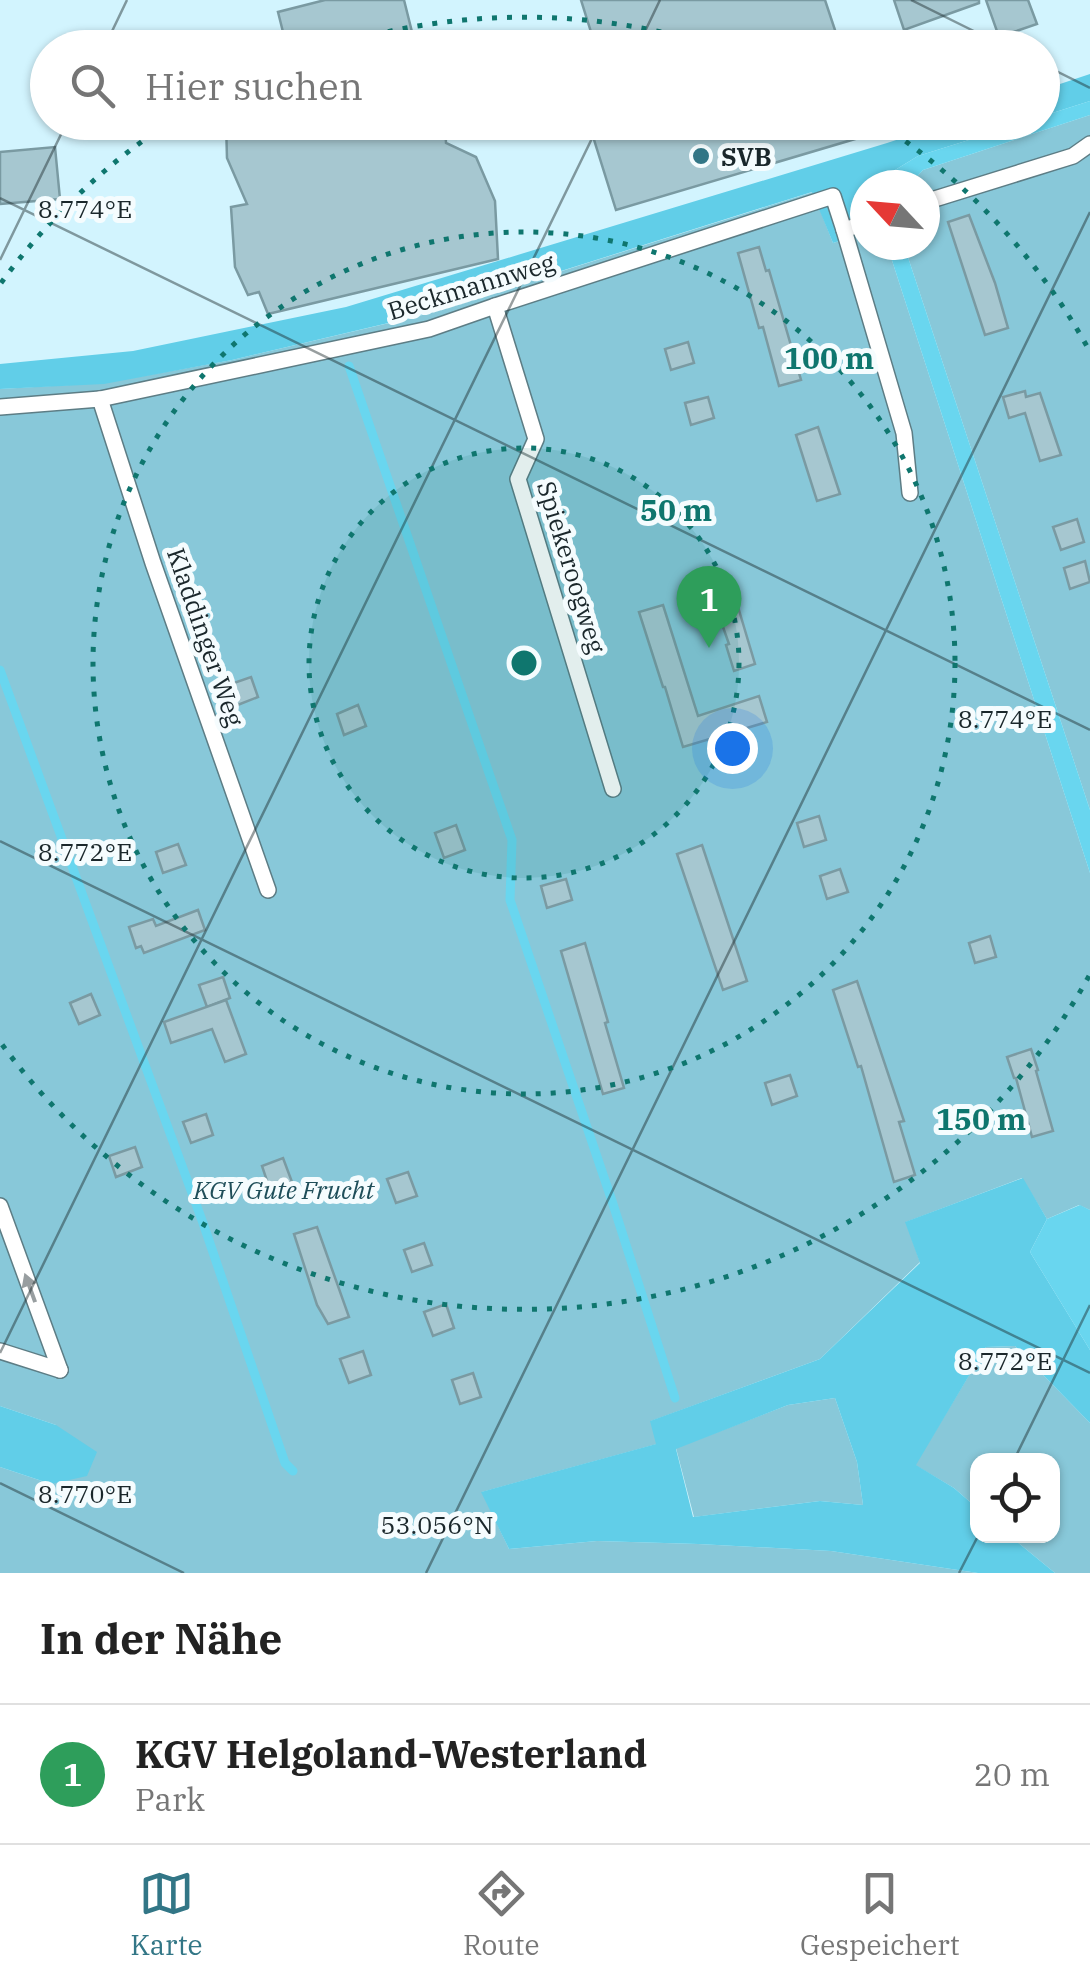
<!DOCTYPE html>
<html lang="de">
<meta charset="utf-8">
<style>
body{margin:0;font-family:"IBM Plex Serif",serif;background:#f6f6f6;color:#222}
.controls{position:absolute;right:30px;bottom:30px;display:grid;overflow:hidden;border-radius:20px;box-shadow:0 2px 8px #0004}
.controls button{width:90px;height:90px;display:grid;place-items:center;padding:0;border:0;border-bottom:2px solid #e0e0e0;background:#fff;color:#222;font:50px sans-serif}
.compass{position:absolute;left:850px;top:170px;width:90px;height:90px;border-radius:50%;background:#fff;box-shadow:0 2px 8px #0004;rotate:296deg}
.you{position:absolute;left:732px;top:748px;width:35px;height:35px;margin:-25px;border:8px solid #fff;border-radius:50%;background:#1a73e8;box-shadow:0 0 0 15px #1a73e833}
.badge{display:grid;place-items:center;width:65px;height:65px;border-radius:50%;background:#327686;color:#fff;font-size:32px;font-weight:700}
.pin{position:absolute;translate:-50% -82px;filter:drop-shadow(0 2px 5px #0008)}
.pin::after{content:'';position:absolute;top:52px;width:35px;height:30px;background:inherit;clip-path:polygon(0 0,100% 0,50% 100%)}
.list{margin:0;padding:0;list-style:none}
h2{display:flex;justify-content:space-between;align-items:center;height:130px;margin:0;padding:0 40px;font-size:42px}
h2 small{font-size:32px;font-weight:400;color:#767676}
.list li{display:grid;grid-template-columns:65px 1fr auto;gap:30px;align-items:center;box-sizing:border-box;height:140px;padding:0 40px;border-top:2px solid #e0e0e0}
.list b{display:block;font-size:38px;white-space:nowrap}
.list p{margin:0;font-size:32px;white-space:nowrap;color:#767676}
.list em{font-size:32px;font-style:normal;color:#767676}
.icon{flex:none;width:55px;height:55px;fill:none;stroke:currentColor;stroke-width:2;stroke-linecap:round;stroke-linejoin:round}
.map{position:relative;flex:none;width:1090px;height:1573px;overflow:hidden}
.search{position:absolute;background:#fff;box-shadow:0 2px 8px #0004;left:30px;right:30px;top:30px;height:110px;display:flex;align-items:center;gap:25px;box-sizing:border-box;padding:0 35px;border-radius:55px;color:#767676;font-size:38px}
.sheet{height:270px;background:#fff}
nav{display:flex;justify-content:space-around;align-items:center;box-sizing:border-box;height:140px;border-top:2px solid #e0e0e0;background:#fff;font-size:28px;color:#767676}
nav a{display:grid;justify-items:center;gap:5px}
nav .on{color:#327686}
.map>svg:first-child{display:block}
</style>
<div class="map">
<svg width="1090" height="1573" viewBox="0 0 1090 1573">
<rect width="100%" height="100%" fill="#d2f4fe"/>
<!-- green -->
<g fill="#88c8d9">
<path d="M 1090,115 L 1090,810 L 904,245 L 925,245 L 925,185 L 909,185 L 923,170 Z"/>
<path d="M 813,192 L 833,243 L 865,233 L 865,245 L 887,245 L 1090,873 L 1090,1210 L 1079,1205 L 1047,1219 L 1022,1178 L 906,1222 L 920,1262 L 820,1359 L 651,1421 L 657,1444 L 482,1492 L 509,1549 L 597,1541 L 698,1544 L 831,1551 L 978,1573 L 0,1573 L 0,1467 L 51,1484 L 56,1425 L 0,1406 L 0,389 L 104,383 L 232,360 L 419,316 Z"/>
<path d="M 1015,1346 L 1090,1423 L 1090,1573 L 1055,1573 L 1010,1536 L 1052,1536 L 1052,1460 L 978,1460 L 977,1508 L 954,1488 L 915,1465 L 986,1347 Z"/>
<path d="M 835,1398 L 857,1462 L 863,1505 L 820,1501 L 694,1517 L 676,1448 L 788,1405 Z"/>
</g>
<!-- forest -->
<g fill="#61cee8" fill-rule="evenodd">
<path d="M 1090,74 L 1090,101 L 1043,116 L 1042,90 Z"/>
<path d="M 948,123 L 1023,123 L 918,156 L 895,170 L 886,185 L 865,185 L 865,233 L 833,243 L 812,192 L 418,316 L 232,360 L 104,384 L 0,389 L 0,364 L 133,351 L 346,307 L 887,143 Z"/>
<path d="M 1023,1178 L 1047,1219 L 1030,1252 L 1090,1350 L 1090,1423 L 1015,1346 L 986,1347 L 916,1465 L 954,1488 L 977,1508 L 978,1536 L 1010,1536 L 1055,1573 L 978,1573 L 831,1551 L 698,1544 L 597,1541 L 509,1549 L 481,1492 L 656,1444 L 650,1421 L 820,1359 L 920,1263 L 905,1222 ZM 835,1398 L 857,1462 L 863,1505 L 820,1501 L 693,1517 L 676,1449 L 788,1405 Z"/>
<path d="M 0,1406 L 56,1425 L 97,1452 L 87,1476 L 51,1484 L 0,1467 Z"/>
</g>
<!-- water -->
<g fill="#69d6ef">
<path d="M 1090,101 L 1090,115 L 923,170 L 909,185 L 886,185 L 895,170 L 918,156 L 1023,123 L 1042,122 L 1043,116 Z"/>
<path d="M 887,245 L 904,245 L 1090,810 L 1090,873 Z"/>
<path d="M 1080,1205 L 1090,1210 L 1090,1350 L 1030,1252 L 1047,1219 Z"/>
</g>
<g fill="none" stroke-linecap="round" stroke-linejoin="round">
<!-- stream -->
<g stroke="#69d6ef" stroke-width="9">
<path d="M 349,366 L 512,840 L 510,900 L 612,1201 L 675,1398"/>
<path d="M 0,670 L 203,1223 L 285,1463 L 293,1471"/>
</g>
</g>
<!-- building -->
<g fill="#a6c7d0" stroke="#7a9aa2" stroke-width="2.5">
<path d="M 325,0 L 404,0 L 413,36 L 406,37 L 408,48 L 287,48 L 278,12 Z"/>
<path d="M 581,0 L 825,0 L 841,48 L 596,48 Z"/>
<path d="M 894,0 L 979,0 L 979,3 L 904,30 Z"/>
<path d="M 986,0 L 1028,0 L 1037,24 L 999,37 Z"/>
<path d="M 226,122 L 445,122 L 446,143 L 476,157 L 495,201 L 498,259 L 268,314 L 259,292 L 248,295 L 235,267 L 231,207 L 247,204 L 227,158 Z"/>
<path d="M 618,122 L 891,122 L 892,128 L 616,210 L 591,130 Z"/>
<path d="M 55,147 L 60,199 L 0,204 L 0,152 Z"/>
<path d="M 969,215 L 995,283 L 1008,328 L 985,335 L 948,222 Z"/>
<path d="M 759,247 L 766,271 L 769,270 L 801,380 L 779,386 L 763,327 L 759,328 L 738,253 Z"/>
<path d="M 688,342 L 694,363 L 671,370 L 665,349 Z"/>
<path d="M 1025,391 L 1026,397 L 1040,393 L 1061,455 L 1040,461 L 1025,413 L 1009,418 L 1003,397 Z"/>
<path d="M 708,397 L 714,418 L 691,425 L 685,403 Z"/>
<path d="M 818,427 L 840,494 L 817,501 L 796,435 Z"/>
<path d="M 1077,519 L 1084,542 L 1061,550 L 1053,527 Z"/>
<path d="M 1085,561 L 1090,582 L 1070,589 L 1064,568 Z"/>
<path d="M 730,580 L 755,664 L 734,671 L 726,645 L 729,644 L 709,587 Z"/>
<path d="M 663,605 L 698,716 L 759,696 L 767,722 L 683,747 L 665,687 L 663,687 L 639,612 Z"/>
<path d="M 251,677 L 258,697 L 235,706 L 228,685 Z"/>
<path d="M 358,705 L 366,726 L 344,735 L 337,714 Z"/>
<path d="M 819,816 L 826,840 L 804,847 L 797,823 Z"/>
<path d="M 456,825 L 465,850 L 444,858 L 435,833 Z"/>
<path d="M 178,844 L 186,865 L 163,873 L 156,852 Z"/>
<path d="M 702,845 L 747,981 L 723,990 L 677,854 Z"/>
<path d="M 840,869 L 848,892 L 827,899 L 820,876 Z"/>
<path d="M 566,879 L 572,900 L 547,908 L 541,886 Z"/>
<path d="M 198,910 L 205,930 L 144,953 L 141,946 L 136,948 L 129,927 L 153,919 L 156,926 Z"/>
<path d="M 990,936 L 996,957 L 975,963 L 969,943 Z"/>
<path d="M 585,943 L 608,1022 L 605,1023 L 624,1088 L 603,1094 L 561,951 Z"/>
<path d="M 223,977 L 230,998 L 207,1007 L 199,985 Z"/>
<path d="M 857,981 L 904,1121 L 899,1122 L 915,1175 L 894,1182 L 861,1066 L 858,1067 L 833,990 Z"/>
<path d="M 91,994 L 100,1015 L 79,1024 L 70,1003 Z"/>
<path d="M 226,1000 L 246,1054 L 225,1062 L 212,1029 L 171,1043 L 164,1022 Z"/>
<path d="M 1031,1049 L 1038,1070 L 1036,1071 L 1053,1131 L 1032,1137 L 1016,1078 L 1014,1078 L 1007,1057 Z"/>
<path d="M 790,1075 L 797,1096 L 772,1105 L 765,1083 Z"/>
<path d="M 206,1114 L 213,1135 L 191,1143 L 183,1122 Z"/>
<path d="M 135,1147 L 142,1167 L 116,1177 L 109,1156 Z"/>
<path d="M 283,1158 L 292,1182 L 270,1190 L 262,1166 Z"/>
<path d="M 408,1172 L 417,1196 L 396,1203 L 387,1179 Z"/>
<path d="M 317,1227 L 349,1317 L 328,1324 L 317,1305 L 294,1234 Z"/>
<path d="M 424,1243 L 432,1265 L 412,1272 L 404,1250 Z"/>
<path d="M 446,1304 L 454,1328 L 433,1336 L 424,1312 Z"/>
<path d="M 363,1351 L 371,1375 L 349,1383 L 340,1359 Z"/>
<path d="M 473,1373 L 481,1397 L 460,1404 L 452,1380 Z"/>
</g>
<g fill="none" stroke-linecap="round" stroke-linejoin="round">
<!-- lane casing -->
<g stroke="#5d7d85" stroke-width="18">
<g id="lane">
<path d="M 925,202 L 1073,156 L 1090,144"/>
<path d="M 844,230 L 904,433 L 910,493"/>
<path d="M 495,306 L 536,439 L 518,479 L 613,789"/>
<path d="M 100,399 L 153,563 L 268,890"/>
<path d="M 0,407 L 100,399 L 429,329 L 495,306 L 833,196 L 844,230 L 865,223"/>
<path d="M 0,1206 L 60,1370"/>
<path d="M 0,1351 L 60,1370"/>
</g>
</g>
<!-- lane -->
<use href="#lane" stroke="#fff" stroke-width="15"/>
</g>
<!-- one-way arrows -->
<defs><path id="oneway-solid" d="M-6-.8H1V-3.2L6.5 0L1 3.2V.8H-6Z" transform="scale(2.5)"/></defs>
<use fill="#989ea0" href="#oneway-solid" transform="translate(30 1288) rotate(-110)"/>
<!-- ticks -->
<path fill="none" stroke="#1a272b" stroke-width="2.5" stroke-opacity="0.45" d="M 911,0 L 1008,48M 104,48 L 127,0M 637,48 L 660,0M 1042,64 L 1090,88M 0,198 L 1090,730M 0,260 L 67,122M 0,841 L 1090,1373M 0,1353 L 600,122M 1014,1460 L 1090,1305M 0,1483 L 184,1573M 426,1573 L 1090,212M 959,1573 L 978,1536"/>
<!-- distance rings -->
<circle cx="524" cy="663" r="215" fill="#0f766e" fill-opacity=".12"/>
<g fill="none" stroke="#0f766e" stroke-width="5" stroke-dasharray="5 10">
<circle cx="524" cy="663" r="215"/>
<circle cx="524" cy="663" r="431"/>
<path d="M1089 976A646 646 0 0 1 1 1043M1 283A646 646 0 0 1 167 124M330 47A646 646 0 0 1 718 47M881 124A646 646 0 0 1 1089 350"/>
</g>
<!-- markers -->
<circle fill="#327686" stroke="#f5fcfe" stroke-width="4" cx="701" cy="156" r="10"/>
<g text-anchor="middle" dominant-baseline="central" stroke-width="10" stroke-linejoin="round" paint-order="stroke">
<!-- poi labels -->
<g font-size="25" font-weight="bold" fill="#1a272b" stroke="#f5fcfe" text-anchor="start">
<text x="721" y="156">SVB</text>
</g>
<!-- street labels -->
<g font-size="25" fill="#1a272b" stroke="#f5fcfe">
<text transform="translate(471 286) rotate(-17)">Beckmannweg</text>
<text transform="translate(572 567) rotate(73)">Spiekeroogweg</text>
<text transform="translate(206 637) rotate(71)">Kladdinger Weg</text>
</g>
<!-- park labels -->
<g font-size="25" font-style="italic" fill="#1f4e59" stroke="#f5fcfe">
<text x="284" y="1189">KGV Gute Frucht</text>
</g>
</g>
<g font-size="25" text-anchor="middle" fill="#1a272b" stroke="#f5fcfe" stroke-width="10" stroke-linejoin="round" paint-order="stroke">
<text x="85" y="218">8.774°E</text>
<text x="1005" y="728">8.774°E</text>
<text x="85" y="861">8.772°E</text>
<text x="1005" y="1370">8.772°E</text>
<text x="85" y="1503">8.770°E</text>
<text x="437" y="1534">53.056°N</text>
</g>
<circle cx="524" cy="663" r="15" fill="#0f766e" stroke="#f5fcfe" stroke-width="5"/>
<g font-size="30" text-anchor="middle" font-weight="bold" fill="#0f766e" stroke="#f5fcfe" stroke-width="10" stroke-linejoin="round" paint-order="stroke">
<text x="829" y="369">100 m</text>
<text x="676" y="521">50 m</text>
<text x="981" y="1130">150 m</text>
</g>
</svg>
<div class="controls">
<button><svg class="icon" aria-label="locate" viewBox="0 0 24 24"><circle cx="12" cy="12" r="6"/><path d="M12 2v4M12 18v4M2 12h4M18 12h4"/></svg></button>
</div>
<svg class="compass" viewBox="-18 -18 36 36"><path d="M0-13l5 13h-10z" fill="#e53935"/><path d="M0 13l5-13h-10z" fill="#767676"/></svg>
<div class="you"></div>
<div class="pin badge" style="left:709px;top:648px;background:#2e9e5b">1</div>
<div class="search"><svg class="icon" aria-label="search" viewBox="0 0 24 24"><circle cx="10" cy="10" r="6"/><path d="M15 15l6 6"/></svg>Hier suchen</div>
</div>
<section class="sheet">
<h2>In der Nähe<small></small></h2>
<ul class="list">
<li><span class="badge" style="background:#2e9e5b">1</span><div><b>KGV Helgoland-Westerland</b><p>Park</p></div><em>20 m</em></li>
</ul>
</section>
<nav>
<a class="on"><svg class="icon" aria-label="map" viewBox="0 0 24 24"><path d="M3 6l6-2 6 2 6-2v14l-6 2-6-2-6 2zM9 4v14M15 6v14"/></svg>Karte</a>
<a><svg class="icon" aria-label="directions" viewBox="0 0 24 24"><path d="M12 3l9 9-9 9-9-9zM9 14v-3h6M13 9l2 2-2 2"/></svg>Route</a>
<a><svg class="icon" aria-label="saved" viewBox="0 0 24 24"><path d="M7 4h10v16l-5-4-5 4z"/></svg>Gespeichert</a>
</nav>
